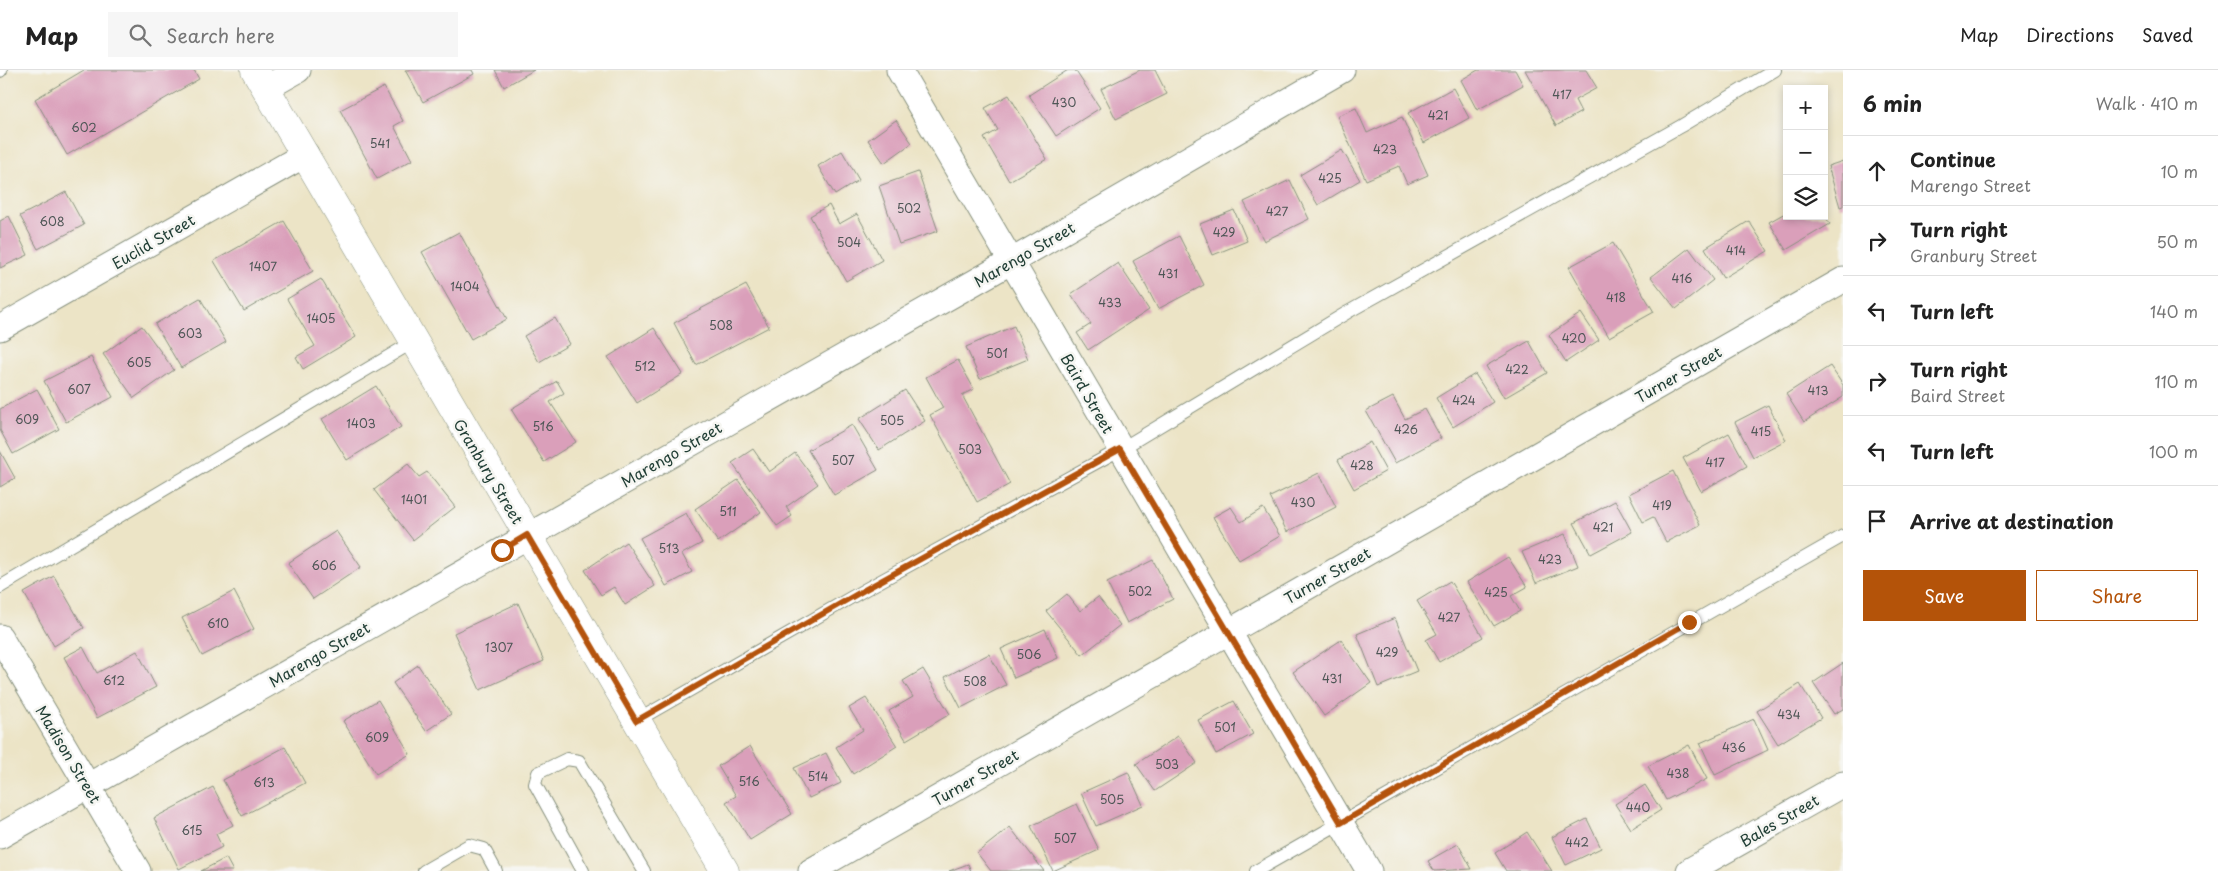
<!DOCTYPE html>
<meta charset="utf-8">
<style>
body{margin:0;font-family:"Playpen Sans",sans-serif;background:#f6f6f6;color:#222}
.controls{position:absolute;right:15px;top:15px;display:grid;overflow:hidden;border-radius:0px;box-shadow:0 2px 8px #0003}
.controls button{width:45px;height:45px;display:grid;place-items:center;padding:0;border:0;border-bottom:1px solid #e0e0e0;background:#fff;color:#222;font:25px sans-serif}
.stop{position:absolute;width:15px;height:15px;margin:-11px;border:4px solid #b45309;border-radius:50%;background:#fff}
.stop.end{background:#b45309;border-color:#fff;box-shadow:0 1px 5px #0008}
.list{margin:0;padding:0;list-style:none}
h2{display:flex;justify-content:space-between;align-items:center;height:65px;margin:0;padding:0 20px;font-size:21px}
h2 small{font-size:16px;font-weight:400;color:#767676}
.list li{display:grid;grid-template-columns:32px 1fr auto;gap:15px;align-items:center;box-sizing:border-box;height:70px;padding:0 20px;border-top:1px solid #e0e0e0}
.list b{display:block;font-size:19px;white-space:nowrap}
.list p{margin:0;font-size:16px;white-space:nowrap;color:#767676}
.list em{font-size:16px;font-style:normal;color:#767676}
.actions{display:flex;gap:10px;padding:15px 20px}
.actions a{flex:1;padding:11px 0;border:1px solid #b45309;border-radius:0px;text-align:center;font-size:18px;color:#b45309}
.actions .main{background:#b45309;color:#fff}
.icon{flex:none;width:28px;height:28px;fill:none;stroke:currentColor;stroke-width:2;stroke-linecap:round;stroke-linejoin:round}
.map{position:relative;flex:none;width:1843px;height:801px;overflow:hidden}
header{display:flex;align-items:center;gap:30px;box-sizing:border-box;height:70px;padding:0 25px;background:#fff;border-bottom:1px solid #e0e0e0}
header strong{font-size:24px}
nav{display:flex;gap:28px;margin-inline-start:auto;font-size:18px}
.search{width:350px;height:45px;background:#f6f6f6;display:flex;align-items:center;gap:12px;box-sizing:border-box;padding:0 18px;border-radius:0px;color:#767676;font-size:19px}
main{display:flex}
aside{flex:1;background:#fff}
.map>svg:first-child{display:block}
</style>
<header>
<strong>Map</strong>
<div class="search"><svg class="icon" aria-label="search" viewBox="0 0 24 24"><circle cx="10" cy="10" r="6"/><path d="M15 15l6 6"/></svg>Search here</div>
<nav><a>Map</a><a>Directions</a><a>Saved</a></nav>
</header>
<main>
<div class="map">
<svg width="1843" height="801" viewBox="0 0 1843 801">
<rect width="100%" height="100%" fill="#f6f6f2"/>
<filter id="ink" filterUnits="userSpaceOnUse"><feTurbulence type="fractalNoise" baseFrequency=".02" numOctaves="2"/><feDisplacementMap in="SourceGraphic" scale="10" xChannelSelector="R" yChannelSelector="G"/><feConvolveMatrix kernelMatrix="1 2 1 2 8 2 1 2 1" color-interpolation-filters="sRGB"/></filter>
<filter id="wash" filterUnits="userSpaceOnUse"><feTurbulence type="fractalNoise" baseFrequency=".0096" numOctaves="4" result="noise"/><feDisplacementMap in="SourceGraphic" scale="20" xChannelSelector="R" yChannelSelector="G"/><feGaussianBlur stdDeviation="1.12" result="paint"/><feColorMatrix in="noise" values="0 0 0 0 0 0 0 0 0 0 0 0 0 0 0 0 0 1.4 0 .05"/><feComposite in="paint" operator="in"/></filter>
<g filter="url(#wash)">
<rect width="100%" height="100%" fill="#ece4c6"/>
<g id="blocks">
<!-- building -->
<g fill="#da9fba">
<path d="M 84,0 L 194,0 L 199,9 L 67,85 L 35,29 Z"/>
<path d="M 405,0 L 472,0 L 474,4 L 423,32 Z"/>
<path d="M 495,0 L 534,0 L 504,17 Z"/>
<path d="M 1068,0 L 1075,0 L 1100,38 L 1056,66 L 1029,25 Z"/>
<path d="M 1140,0 L 1155,0 L 1167,24 L 1116,49 L 1101,19 Z"/>
<path d="M 1478,0 L 1515,0 L 1523,15 L 1477,40 L 1461,10 Z"/>
<path d="M 1525,0 L 1586,0 L 1597,18 L 1575,30 L 1581,42 L 1556,56 Z"/>
<path d="M 384,17 L 403,51 L 394,56 L 412,90 L 377,109 L 340,40 Z"/>
<path d="M 1453,18 L 1469,48 L 1424,73 L 1408,43 Z"/>
<path d="M 1009,25 L 1047,89 L 1009,111 L 984,68 L 998,60 L 985,38 Z"/>
<path d="M 1356,38 L 1367,63 L 1402,47 L 1428,105 L 1407,114 L 1399,96 L 1366,110 L 1337,46 Z"/>
<path d="M 896,50 L 912,73 L 884,93 L 868,70 Z"/>
<path d="M 1342,80 L 1360,110 L 1318,135 L 1300,105 Z"/>
<path d="M 842,81 L 859,110 L 835,125 L 818,96 Z"/>
<path d="M 1843,91 L 1843,136 L 1840,137 L 1828,96 Z"/>
<path d="M 918,102 L 938,161 L 899,174 L 879,116 Z"/>
<path d="M 1290,110 L 1309,149 L 1264,171 L 1244,132 Z"/>
<path d="M 66,122 L 84,155 L 38,179 L 20,146 Z"/>
<path d="M 829,135 L 839,154 L 857,144 L 882,190 L 846,211 L 810,146 Z"/>
<path d="M 1234,140 L 1247,171 L 1213,185 L 1200,154 Z"/>
<path d="M 1787,142 L 1787,146 L 1825,146 L 1830,154 L 1786,180 L 1769,152 Z"/>
<path d="M 9,146 L 28,185 L 0,198 L 0,151 Z"/>
<path d="M 284,151 L 313,201 L 244,241 L 214,191 Z"/>
<path d="M 1749,151 L 1768,181 L 1723,208 L 1705,178 Z"/>
<path d="M 459,162 L 507,249 L 471,269 L 422,182 Z"/>
<path d="M 1179,166 L 1204,215 L 1158,239 L 1133,191 Z"/>
<path d="M 1613,173 L 1654,242 L 1609,267 L 1569,197 Z"/>
<path d="M 1689,178 L 1713,210 L 1676,239 L 1651,207 Z"/>
<path d="M 1118,193 L 1149,240 L 1088,280 L 1077,263 L 1091,254 L 1071,224 Z"/>
<path d="M 321,209 L 356,267 L 303,299 L 296,287 L 315,276 L 287,229 Z"/>
<path d="M 746,215 L 769,257 L 696,295 L 674,253 Z"/>
<path d="M 200,228 L 226,272 L 181,298 L 155,254 Z"/>
<path d="M 1581,243 L 1599,270 L 1566,292 L 1549,265 Z"/>
<path d="M 555,248 L 570,274 L 539,292 L 524,266 Z"/>
<path d="M 142,256 L 174,300 L 134,328 L 103,284 Z"/>
<path d="M 1014,256 L 1028,289 L 980,309 L 966,277 Z"/>
<path d="M 654,258 L 683,304 L 637,333 L 608,287 Z"/>
<path d="M 1529,271 L 1547,303 L 1504,328 L 1486,296 Z"/>
<path d="M 91,287 L 113,327 L 66,352 L 44,311 Z"/>
<path d="M 958,290 L 974,319 L 962,325 L 1010,414 L 977,432 L 930,345 L 943,338 L 926,307 Z"/>
<path d="M 1830,296 L 1843,315 L 1843,327 L 1804,352 L 1786,324 Z"/>
<path d="M 1475,304 L 1493,332 L 1453,357 L 1436,328 Z"/>
<path d="M 557,311 L 564,323 L 550,332 L 576,372 L 544,392 L 511,339 Z"/>
<path d="M 376,316 L 401,357 L 347,390 L 322,349 Z"/>
<path d="M 37,319 L 59,359 L 13,384 L 0,360 L 0,339 Z"/>
<path d="M 905,320 L 925,351 L 879,380 L 859,349 Z"/>
<path d="M 1393,327 L 1405,349 L 1425,339 L 1441,368 L 1395,393 L 1366,341 Z"/>
<path d="M 1768,335 L 1786,370 L 1753,387 L 1735,352 Z"/>
<path d="M 852,355 L 878,400 L 834,425 L 808,380 Z"/>
<path d="M 1729,363 L 1747,396 L 1701,421 L 1683,388 Z"/>
<path d="M 1370,372 L 1386,401 L 1354,419 L 1338,390 Z"/>
<path d="M 753,379 L 769,402 L 795,383 L 818,414 L 786,437 L 792,446 L 777,456 L 732,393 Z"/>
<path d="M 0,381 L 15,408 L 0,417 Z"/>
<path d="M 408,394 L 419,407 L 427,402 L 455,437 L 413,470 L 374,420 Z"/>
<path d="M 1673,401 L 1700,455 L 1666,472 L 1653,447 L 1643,452 L 1629,424 Z"/>
<path d="M 1319,403 L 1336,437 L 1287,462 L 1270,427 Z"/>
<path d="M 738,410 L 761,442 L 718,472 L 695,439 Z"/>
<path d="M 1615,431 L 1632,462 L 1591,484 L 1574,453 Z"/>
<path d="M 1231,437 L 1241,452 L 1263,438 L 1280,466 L 1239,490 L 1213,447 Z"/>
<path d="M 686,443 L 702,473 L 682,484 L 692,502 L 666,516 L 640,468 Z"/>
<path d="M 336,461 L 361,497 L 313,529 L 288,493 Z"/>
<path d="M 1565,464 L 1578,496 L 1536,513 L 1522,482 Z"/>
<path d="M 626,472 L 655,516 L 625,535 L 614,517 L 601,525 L 585,500 Z"/>
<path d="M 1508,487 L 1527,517 L 1511,526 L 1520,541 L 1494,556 L 1467,512 Z"/>
<path d="M 1153,490 L 1173,529 L 1127,553 L 1107,513 Z"/>
<path d="M 54,506 L 84,558 L 54,576 L 24,523 Z"/>
<path d="M 1450,511 L 1483,567 L 1439,592 L 1426,570 L 1437,564 L 1417,531 Z"/>
<path d="M 234,521 L 254,559 L 202,586 L 182,548 Z"/>
<path d="M 1067,524 L 1080,541 L 1098,527 L 1120,555 L 1082,585 L 1046,541 Z"/>
<path d="M 518,533 L 544,591 L 480,620 L 454,563 Z"/>
<path d="M 1395,548 L 1417,601 L 1378,617 L 1357,564 Z"/>
<path d="M 1045,559 L 1058,588 L 1014,608 L 1001,579 Z"/>
<path d="M 1341,570 L 1371,613 L 1324,646 L 1293,602 Z"/>
<path d="M 83,577 L 97,603 L 137,581 L 156,617 L 97,648 L 64,587 Z"/>
<path d="M 989,584 L 1006,615 L 961,638 L 945,607 Z"/>
<path d="M 1843,593 L 1843,639 L 1834,644 L 1813,613 Z"/>
<path d="M 418,595 L 451,644 L 426,661 L 393,613 Z"/>
<path d="M 923,599 L 950,644 L 906,670 L 889,641 L 913,627 L 903,611 Z"/>
<path d="M 1800,614 L 1821,648 L 1778,674 L 1757,641 Z"/>
<path d="M 866,628 L 897,676 L 853,704 L 836,677 L 863,660 L 849,638 Z"/>
<path d="M 378,630 L 410,684 L 376,704 L 343,651 Z"/>
<path d="M 1234,631 L 1253,664 L 1216,684 L 1198,650 Z"/>
<path d="M 1754,649 L 1768,680 L 1715,705 L 1700,673 Z"/>
<path d="M 1178,666 L 1197,693 L 1155,721 L 1136,694 Z"/>
<path d="M 1689,675 L 1707,709 L 1666,730 L 1648,696 Z"/>
<path d="M 750,676 L 792,744 L 750,770 L 726,732 L 736,726 L 718,696 Z"/>
<path d="M 285,677 L 305,713 L 242,746 L 223,710 Z"/>
<path d="M 826,683 L 841,713 L 809,728 L 794,698 Z"/>
<path d="M 1128,702 L 1143,735 L 1096,756 L 1081,723 Z"/>
<path d="M 1645,715 L 1661,740 L 1631,759 L 1615,734 Z"/>
<path d="M 213,717 L 233,755 L 216,764 L 222,777 L 179,799 L 154,748 Z"/>
<path d="M 1077,734 L 1099,780 L 1053,801 L 1031,756 Z"/>
<path d="M 1587,749 L 1601,778 L 1566,795 L 1552,767 Z"/>
<path d="M 1010,757 L 1044,801 L 991,801 L 977,783 Z"/>
<path d="M 1527,762 L 1552,801 L 1506,801 L 1495,783 Z"/>
<path d="M 1458,774 L 1472,799 L 1434,801 L 1428,791 Z"/>
<path d="M 226,788 L 233,801 L 201,801 Z"/>
<path d="M 968,794 L 971,801 L 949,801 Z"/>
</g>
</g>
</g>
<g filter="url(#ink)">
<use href="#blocks" fill-opacity="0" stroke="#86907d" stroke-width="1"/>
<g fill="none" stroke-linecap="round" stroke-linejoin="round">
<!-- lane casing -->
<g stroke="#86907d" stroke-width="14">
<g id="lane">
<path d="M 0,1 L 1,0"/>
<path d="M 0,517 L 413,272"/>
<path d="M 636,651 L 866,519 L 1121,379 L 1348,242 L 1681,56 L 1775,0"/>
<path d="M 424,801 L 469,775 L 484,779 L 496,801"/>
<path d="M 583,801 L 535,714 L 538,703 L 567,689 L 579,691 L 644,801"/>
<path d="M 1256,801 L 1843,466"/>
</g>
</g>
<!-- street casing -->
<g stroke="#86907d" stroke-width="27">
<g id="street">
<path d="M 899,0 L 1369,801"/>
<path d="M 266,18 L 298,0"/>
<path d="M 0,258 L 306,84"/>
<path d="M 0,567 L 138,801"/>
<path d="M 0,766 L 1012,191 L 1342,0"/>
<path d="M 811,801 L 1843,210"/>
<path d="M 1689,801 L 1843,714"/>
</g>
</g>
<!-- secondary casing -->
<g stroke="#86907d" stroke-width="29">
<path id="secondary" d="M 255,0 L 725,801"/>
</g>
<!-- lane -->
<use href="#lane" stroke="#fff" stroke-width="12"/>
<!-- street -->
<use href="#street" stroke="#fff" stroke-width="25"/>
<!-- secondary -->
<use href="#secondary" stroke="#fff" stroke-width="28"/>
</g>
</g>
<g fill="none" stroke-linecap="round" stroke-linejoin="round" filter="url(#ink)">
<!-- route -->
<path stroke="#b45309" stroke-width="6" d="M 502,480 L 527,465 L 636,651 L 866,519 L 1120,379 L 1341,753 L 1689,552"/>
</g>
<g text-anchor="middle" dominant-baseline="central" stroke-width="5" stroke-linejoin="round" paint-order="stroke">
<!-- number labels -->
<g font-size="12" fill="#4e5656">
<text x="1562" y="24">417</text>
<text x="1064" y="32">430</text>
<text x="1438" y="45">421</text>
<text x="84" y="57">602</text>
<text x="380" y="73">541</text>
<text x="1385" y="79">423</text>
<text x="1330" y="108">425</text>
<text x="909" y="138">502</text>
<text x="1277" y="141">427</text>
<text x="52" y="151">608</text>
<text x="1224" y="162">429</text>
<text x="849" y="172">504</text>
<text x="1736" y="180">414</text>
<text x="263" y="196">1407</text>
<text x="1168" y="203">431</text>
<text x="1682" y="208">416</text>
<text x="465" y="216">1404</text>
<text x="1616" y="227">418</text>
<text x="1110" y="232">433</text>
<text x="321" y="248">1405</text>
<text x="721" y="255">508</text>
<text x="190" y="263">603</text>
<text x="1574" y="268">420</text>
<text x="997" y="283">501</text>
<text x="139" y="292">605</text>
<text x="645" y="296">512</text>
<text x="1517" y="299">422</text>
<text x="79" y="319">607</text>
<text x="1818" y="320">413</text>
<text x="1464" y="330">424</text>
<text x="27" y="349">609</text>
<text x="892" y="350">505</text>
<text x="361" y="353">1403</text>
<text x="543" y="356">516</text>
<text x="1406" y="359">426</text>
<text x="1761" y="361">415</text>
<text x="970" y="379">503</text>
<text x="843" y="390">507</text>
<text x="1715" y="392">417</text>
<text x="1362" y="395">428</text>
<text x="414" y="429">1401</text>
<text x="1303" y="432">430</text>
<text x="1662" y="435">419</text>
<text x="728" y="441">511</text>
<text x="1603" y="457">421</text>
<text x="669" y="478">513</text>
<text x="1550" y="489">423</text>
<text x="324" y="495">606</text>
<text x="1140" y="521">502</text>
<text x="1496" y="522">425</text>
<text x="1449" y="547">427</text>
<text x="218" y="553">610</text>
<text x="499" y="577">1307</text>
<text x="1387" y="582">429</text>
<text x="1029" y="584">506</text>
<text x="1332" y="608">431</text>
<text x="114" y="610">612</text>
<text x="975" y="611">508</text>
<text x="1789" y="644">434</text>
<text x="1225" y="657">501</text>
<text x="377" y="667">609</text>
<text x="1734" y="677">436</text>
<text x="1167" y="694">503</text>
<text x="1678" y="703">438</text>
<text x="818" y="706">514</text>
<text x="749" y="711">516</text>
<text x="264" y="712">613</text>
<text x="1112" y="729">505</text>
<text x="1638" y="737">440</text>
<text x="192" y="760">615</text>
<text x="1065" y="768">507</text>
<text x="1577" y="772">442</text>
</g>
<!-- street labels -->
<g font-size="15" fill="#1f3d34" stroke="#f6f6f2">
<text transform="translate(153 171) rotate(-30)">Euclid Street</text>
<text transform="translate(1024 184) rotate(-30)">Marengo Street</text>
<text transform="translate(1678 304) rotate(-30)">Turner Street</text>
<text transform="translate(1088 323) rotate(60)">Baird Street</text>
<text transform="translate(671 384) rotate(-30)">Marengo Street</text>
<text transform="translate(489 401) rotate(59)">Granbury Street</text>
<text transform="translate(1327 505) rotate(-30)">Turner Street</text>
<text transform="translate(319 584) rotate(-30)">Marengo Street</text>
<text transform="translate(69 684) rotate(59)">Madison Street</text>
<text transform="translate(975 707) rotate(-30)">Turner Street</text>
<text transform="translate(1779 750) rotate(-30)">Bales Street</text>
</g>
</g>
</svg>
<div class="controls">
<button>+</button>
<button>−</button>
<button><svg class="icon" aria-label="layers" viewBox="0 0 24 24"><path d="M12 4l9 5-9 5-9-5zM3 14l9 5 9-5"/></svg></button>
</div>
<div class="stop" style="left:502px;top:480px"></div>
<div class="stop end" style="left:1689px;top:552px"></div>
</div>
<aside>
<h2>6 min<small>Walk · 410 m</small></h2>
<ul class="list">
<li><svg class="icon" aria-label="ahead" viewBox="0 0 24 24"><path d="M12 20V5M6 11l6-6 6 6"/></svg><div><b>Continue</b><p>Marengo Street</p></div><em>10 m</em></li>
<li><svg class="icon" aria-label="right" viewBox="0 0 24 24"><path d="M7 20v-9h11M14 6l5 5-5 5"/></svg><div><b>Turn right</b><p>Granbury Street</p></div><em>50 m</em></li>
<li><svg class="icon" aria-label="left" viewBox="0 0 24 24"><path d="M17 20v-9H6M10 6l-5 5 5 5"/></svg><div><b>Turn left</b></div><em>140 m</em></li>
<li><svg class="icon" aria-label="right" viewBox="0 0 24 24"><path d="M7 20v-9h11M14 6l5 5-5 5"/></svg><div><b>Turn right</b><p>Baird Street</p></div><em>110 m</em></li>
<li><svg class="icon" aria-label="left" viewBox="0 0 24 24"><path d="M17 20v-9H6M10 6l-5 5 5 5"/></svg><div><b>Turn left</b></div><em>100 m</em></li>
<li><svg class="icon" aria-label="arrive" viewBox="0 0 24 24"><path d="M6 21V4h12l-3 4 3 4H6"/></svg><div><b>Arrive at destination</b></div></li>
</ul>
<div class="actions"><a class="main">Save</a><a>Share</a></div>
</aside>
</main>
